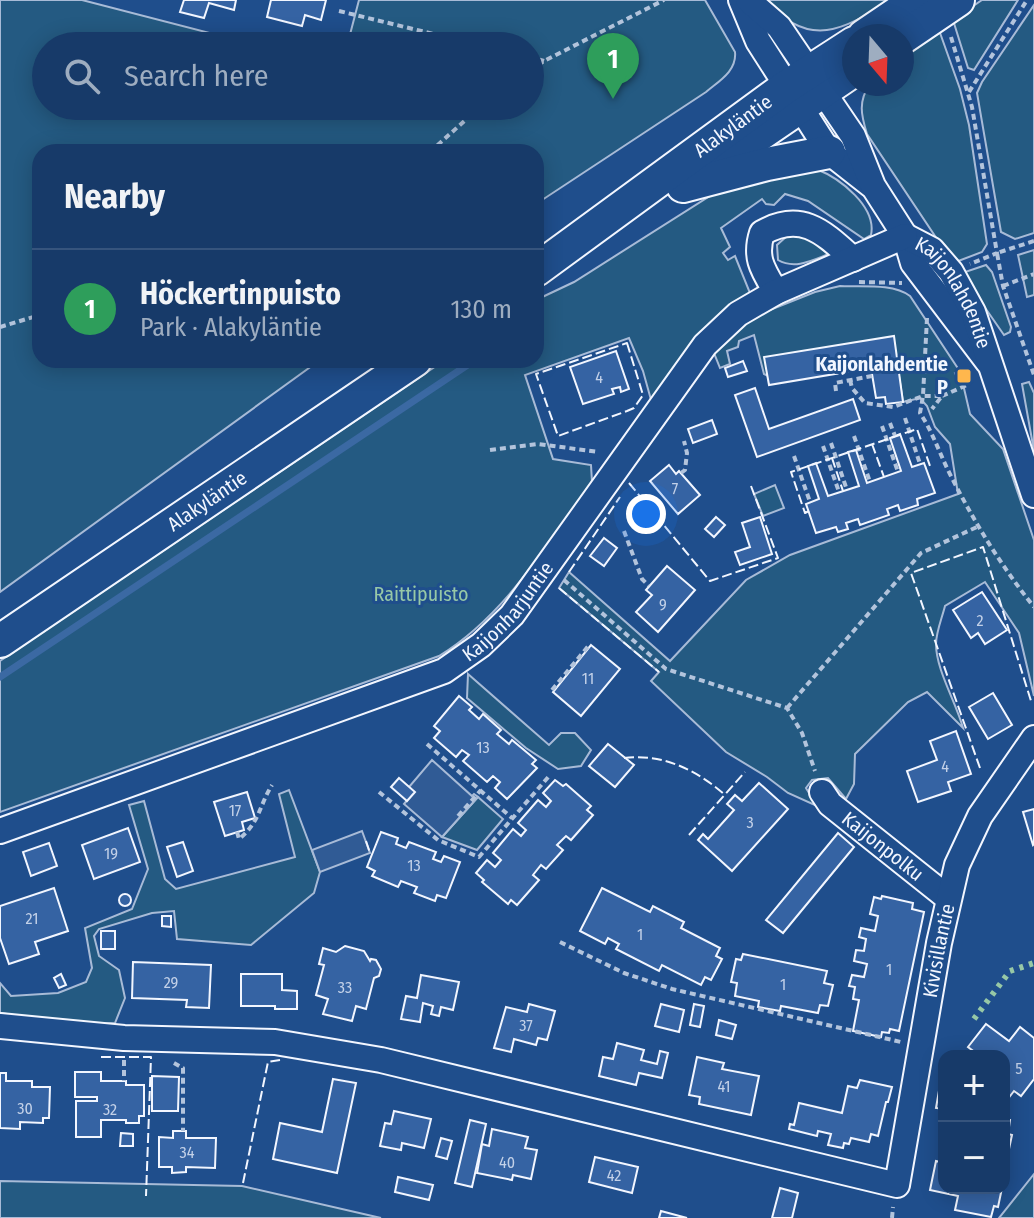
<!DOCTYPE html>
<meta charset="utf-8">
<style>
body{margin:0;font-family:"Fira Sans Condensed",sans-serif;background:#20416f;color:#f1f3f6}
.controls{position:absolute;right:24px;bottom:24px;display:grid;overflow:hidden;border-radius:16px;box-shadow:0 4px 20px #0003}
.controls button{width:72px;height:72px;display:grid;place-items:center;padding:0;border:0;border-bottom:2px solid #36547d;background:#173a69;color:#f1f3f6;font:40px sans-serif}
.compass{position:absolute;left:842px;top:24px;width:72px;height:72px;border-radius:50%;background:#173a69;box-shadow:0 4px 20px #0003;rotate:161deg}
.you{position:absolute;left:646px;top:514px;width:28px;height:28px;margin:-20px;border:6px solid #fff;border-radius:50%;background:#1a73e8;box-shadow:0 0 0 12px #1a73e833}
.badge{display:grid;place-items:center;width:52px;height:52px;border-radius:50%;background:#e69b98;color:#fff;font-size:26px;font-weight:700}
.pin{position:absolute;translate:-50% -66px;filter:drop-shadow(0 2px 4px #0008)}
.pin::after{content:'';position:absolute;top:42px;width:28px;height:24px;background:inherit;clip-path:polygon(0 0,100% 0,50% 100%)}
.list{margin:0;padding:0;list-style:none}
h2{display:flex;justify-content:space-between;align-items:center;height:104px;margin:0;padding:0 32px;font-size:34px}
h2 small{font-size:26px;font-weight:400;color:#9eadc0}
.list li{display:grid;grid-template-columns:52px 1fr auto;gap:24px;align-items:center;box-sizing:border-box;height:120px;padding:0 32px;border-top:2px solid #36547d}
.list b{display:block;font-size:30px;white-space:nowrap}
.list p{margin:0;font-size:26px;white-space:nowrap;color:#9eadc0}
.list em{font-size:26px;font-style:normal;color:#9eadc0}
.icon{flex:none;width:44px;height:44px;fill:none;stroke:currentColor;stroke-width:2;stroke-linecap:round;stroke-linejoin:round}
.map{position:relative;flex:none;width:1034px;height:1218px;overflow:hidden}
.search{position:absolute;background:#173a69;box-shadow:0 4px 20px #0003;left:32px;top:32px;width:512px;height:88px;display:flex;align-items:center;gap:20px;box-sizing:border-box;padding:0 28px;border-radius:44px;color:#9eadc0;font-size:30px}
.panel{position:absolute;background:#173a69;box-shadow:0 4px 20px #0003;left:32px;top:144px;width:512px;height:224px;border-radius:24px}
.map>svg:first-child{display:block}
</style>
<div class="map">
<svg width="1034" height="1218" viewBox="0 0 1034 1218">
<rect width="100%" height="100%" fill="#1f4e8c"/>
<!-- green -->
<g fill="#245a82" stroke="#a8bbd7" stroke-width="2">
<path d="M 0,0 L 82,0 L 260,46 L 46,46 L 46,106 L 530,106 L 530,46 L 347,46 L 359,0 L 705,0 L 735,52 C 737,71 719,81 706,92 L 536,204 L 536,152 L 40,152 L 40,360 L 320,360 L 0,592 Z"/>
<path d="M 766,0 L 890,0 C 845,30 808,50 766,0 Z"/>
<path d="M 982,0 L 1018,0 L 974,70 L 968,68 L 953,20 Z"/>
<path d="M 1034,5 L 1034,233 L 1015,239 L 1001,232 L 977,93 L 982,82 Z"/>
<path d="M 939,30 L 960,89 L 969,125 L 987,244 L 982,252 L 953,263 L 867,134 C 861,115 858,101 870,84 L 902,84 L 902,57 Z"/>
<path d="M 816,169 C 840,178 877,207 871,235 L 864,239 L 808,201 L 785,194 L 774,205 L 766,204 L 762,199 L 721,228 L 730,247 L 723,253 L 728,260 L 735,256 L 750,293 L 653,407 L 643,371 L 629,338 L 525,375 L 553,459 L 591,465 L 592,482 C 546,545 506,615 439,656 L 0,812 L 0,661 L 445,360 L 536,360 L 536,300 L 574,282 L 721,189 Z"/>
<path d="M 794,235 L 805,237 L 830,251 L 829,254 C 813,260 795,270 778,260 L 777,245 L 787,236 Z"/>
<path d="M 1034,250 L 1034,295 L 1027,297 L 1018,255 Z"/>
<path d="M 986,265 L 992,272 L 1011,327 L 1010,332 L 1004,335 L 963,276 L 965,272 Z"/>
<path d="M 840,286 C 861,287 893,283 910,296 L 959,370 L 955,373 L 960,384 L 963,384 L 970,414 L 1003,449 L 1034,540 L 1034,696 L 1019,633 L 985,582 L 945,606 C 942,618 936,632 936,644 C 936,670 956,702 963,728 L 927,692 L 908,702 L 855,754 L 854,784 L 846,799 L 828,778 L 812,780 L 806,788 L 817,806 L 788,793 L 767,777 L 726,752 L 651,681 L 659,672 L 559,588 L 569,572 L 670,661 L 746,580 L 790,555 L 958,494 L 950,444 L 935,427 L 927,406 L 920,398 L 903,402 L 893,337 L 768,376 L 764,374 L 754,335 L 739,341 L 738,347 L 727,351 L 730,364 L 720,368 L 712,348 L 750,318 L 815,292 Z"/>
<path d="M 1029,382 L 1034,393 L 1034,451 L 1022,384 Z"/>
<path d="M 775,485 L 784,508 L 763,516 L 754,494 Z"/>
<path d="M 468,674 L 549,745 L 561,733 L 575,733 L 591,750 L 581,766 L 558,769 L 526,748 L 467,698 Z"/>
<path d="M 289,790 L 320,872 L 314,893 L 251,945 L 177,939 L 174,911 L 152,913 L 99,929 L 94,936 L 99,956 L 119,970 L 125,998 L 115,1023 L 84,1025 L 0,1013 L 0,983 L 11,996 L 58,993 L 86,982 L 92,968 L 85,928 L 132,909 L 148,869 L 129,805 L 144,801 L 165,879 L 176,889 L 295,857 L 279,794 Z"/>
<path d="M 478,797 L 503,819 L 477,850 L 442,837 Z"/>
<path d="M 1034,1174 L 1034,1218 L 999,1218 Z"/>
<path d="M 0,1181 L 242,1186 L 381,1218 L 0,1218 Z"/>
</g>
<!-- parking -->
<g fill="#305b95" stroke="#a8bbd7" stroke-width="2">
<path d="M 432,760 L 472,796 L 474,794 L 478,797 L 442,837 L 404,804 L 414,792 L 409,787 Z"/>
<path d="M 362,831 L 370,853 L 320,872 L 312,850 Z"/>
</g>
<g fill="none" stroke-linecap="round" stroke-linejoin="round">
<!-- stream -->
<path stroke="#3b69a3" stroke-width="7" d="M 0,677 L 475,360"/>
</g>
<!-- building -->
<g fill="#3563a3" stroke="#f2f6ff" stroke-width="2">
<path d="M 184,0 L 236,0 L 234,10 L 209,3 L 204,18 L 180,12 Z"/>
<path d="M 271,0 L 326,0 L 321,20 L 305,15 L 302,26 L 267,17 Z"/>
<path d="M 894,336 L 903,402 L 886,404 L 885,397 L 876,398 L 871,368 L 769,385 L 764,357 Z"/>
<path d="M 616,351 L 629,389 L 621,392 L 620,387 L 612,389 L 614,394 L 583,404 L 570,367 Z"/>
<path d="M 743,361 L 747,371 L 728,377 L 725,368 Z"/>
<path d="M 755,388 L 769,429 L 853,399 L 860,420 L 757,457 L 735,395 Z"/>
<path d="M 712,420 L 717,434 L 693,443 L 688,429 Z"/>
<path d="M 900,434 L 912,467 L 924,463 L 935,493 L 917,499 L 918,505 L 900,511 L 898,505 L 887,509 L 889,515 L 860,525 L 858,519 L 846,523 L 848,529 L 838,532 L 836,527 L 816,533 L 806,504 L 819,499 L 808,466 L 816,463 L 828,496 L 859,486 L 848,452 L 856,450 L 867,483 L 901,471 L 890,438 Z"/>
<path d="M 669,465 L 676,474 L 679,471 L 700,495 L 678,514 L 650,481 Z"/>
<path d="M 716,517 L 725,525 L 714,537 L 705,529 Z"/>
<path d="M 760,517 L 772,554 L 740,565 L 735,552 L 750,547 L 742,523 Z"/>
<path d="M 604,538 L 617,548 L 604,566 L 590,556 Z"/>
<path d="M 667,566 L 695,590 L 658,632 L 636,612 L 652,595 L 646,590 Z"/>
<path d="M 982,592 L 1007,630 L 985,644 L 978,633 L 971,638 L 953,610 Z"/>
<path d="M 591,645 L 620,669 L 581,716 L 553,692 Z"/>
<path d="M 993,693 L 1012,725 L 988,739 L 969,707 Z"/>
<path d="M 459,696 L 472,707 L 469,710 L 479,719 L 483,714 L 501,730 L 497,734 L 509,744 L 512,740 L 536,760 L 532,764 L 537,768 L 507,799 L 495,788 L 500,782 L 493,776 L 487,782 L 463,761 L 469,755 L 462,750 L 456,757 L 434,738 L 440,731 L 434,726 Z"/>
<path d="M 956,731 L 971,774 L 948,782 L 951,791 L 918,802 L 907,771 L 937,760 L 930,741 Z"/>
<path d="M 608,744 L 634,765 L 615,787 L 589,766 Z"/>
<path d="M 399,778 L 415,792 L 407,801 L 391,787 Z"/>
<path d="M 555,780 L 563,786 L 566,784 L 591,806 L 587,810 L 593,815 L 571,840 L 566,836 L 557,845 L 563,850 L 546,869 L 541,865 L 533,875 L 539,880 L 517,905 L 511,900 L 508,904 L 482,882 L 484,880 L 476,873 L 487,860 L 495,867 L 501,860 L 493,853 L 513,829 L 521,836 L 526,830 L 518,823 L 538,800 L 546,807 L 551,801 L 543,793 Z"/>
<path d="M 759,783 L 788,809 L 732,871 L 698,840 L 703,834 L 708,839 L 734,810 L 727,804 L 735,795 L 742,801 Z"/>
<path d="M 247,792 L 255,818 L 242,822 L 244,830 L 225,836 L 214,802 Z"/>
<path d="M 1034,809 L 1034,844 L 1033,845 L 1023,812 Z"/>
<path d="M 128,828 L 140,862 L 94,879 L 82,845 Z"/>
<path d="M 381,832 L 398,838 L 396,844 L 406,848 L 409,842 L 436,852 L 433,859 L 441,862 L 444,856 L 460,862 L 446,898 L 437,895 L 435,901 L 414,893 L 417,887 L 401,881 L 398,887 L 372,876 L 375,871 L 367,867 Z"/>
<path d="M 838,833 L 854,847 L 783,933 L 766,920 Z"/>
<path d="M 183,842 L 193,871 L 177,877 L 167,847 Z"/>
<path d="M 49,843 L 57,866 L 31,876 L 23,852 Z"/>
<path d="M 54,888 L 68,931 L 35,942 L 39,954 L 9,964 L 0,938 L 0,906 Z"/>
<path d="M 602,888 L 650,912 L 653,906 L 684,922 L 681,928 L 720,948 L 716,956 L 722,959 L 711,980 L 705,977 L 701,985 L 662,965 L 659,971 L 616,949 L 619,944 L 608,938 L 605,944 L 580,931 Z"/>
<circle cx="125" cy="900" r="6"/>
<path d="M 882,896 L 913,903 L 912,909 L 924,912 L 899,1031 L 890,1029 L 889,1033 L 882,1032 L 881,1037 L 853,1031 L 859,1000 L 853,999 L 855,987 L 849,986 L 852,975 L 864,977 L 867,964 L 854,961 L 856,950 L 864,951 L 866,939 L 859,937 L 861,928 L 875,931 L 878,916 L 870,914 L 874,897 L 881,899 Z"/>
<path d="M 162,916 L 171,916 L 171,927 L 162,926 Z"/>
<rect x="101" y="931" width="14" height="18"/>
<path d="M 345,946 L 364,951 L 370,961 L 371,959 L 376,960 L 381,969 L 379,976 L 374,978 L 366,1009 L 356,1006 L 352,1021 L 323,1014 L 328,999 L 316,995 L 324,965 L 319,964 L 323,948 L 336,952 Z"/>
<path d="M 743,954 L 827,971 L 824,983 L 833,985 L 828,1006 L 820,1005 L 818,1013 L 781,1006 L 780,1011 L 758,1007 L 759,1001 L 735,996 L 737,983 L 731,982 L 736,959 L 741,960 Z"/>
<path d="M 133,962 L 211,965 L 209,1008 L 186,1007 L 187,1000 L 132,998 Z"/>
<path d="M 61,974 L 66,985 L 59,988 L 54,978 Z"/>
<path d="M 241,974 L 282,974 L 282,990 L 297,991 L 297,1009 L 275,1009 L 275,1006 L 241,1006 Z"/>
<path d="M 421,975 L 459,982 L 453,1010 L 441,1007 L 439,1016 L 431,1014 L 433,1006 L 423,1003 L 420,1022 L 401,1019 L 406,996 L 417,998 Z"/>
<path d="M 529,1004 L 555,1011 L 547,1040 L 538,1038 L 536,1045 L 514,1039 L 511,1052 L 494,1048 L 506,1007 L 527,1012 Z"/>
<path d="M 661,1004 L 684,1010 L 679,1032 L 655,1026 Z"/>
<path d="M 694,1004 L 704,1006 L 700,1027 L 690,1025 Z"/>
<path d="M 719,1020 L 736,1025 L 732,1039 L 716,1035 Z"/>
<path d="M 986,1024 L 1009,1041 L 1020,1027 L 1034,1038 L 1034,1079 L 1021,1096 L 1014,1091 L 1007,1100 L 1004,1097 L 1004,1056 L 980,1056 L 968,1047 Z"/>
<path d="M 617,1043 L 644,1050 L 641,1060 L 657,1064 L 660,1051 L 668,1053 L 662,1078 L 639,1073 L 636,1085 L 599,1076 L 603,1057 L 613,1059 Z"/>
<path d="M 697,1057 L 724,1063 L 722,1069 L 759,1076 L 751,1115 L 699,1104 L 700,1097 L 689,1095 Z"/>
<path d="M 75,1072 L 101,1072 L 101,1081 L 126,1081 L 126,1085 L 144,1085 L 144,1116 L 139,1116 L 139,1123 L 126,1123 L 126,1120 L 101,1120 L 101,1137 L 76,1137 L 76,1101 L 97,1101 L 97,1097 L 75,1097 Z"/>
<path d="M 0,1073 L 6,1073 L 6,1081 L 32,1081 L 32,1087 L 50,1087 L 49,1118 L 43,1118 L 43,1123 L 20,1122 L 20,1129 L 0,1128 Z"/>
<path d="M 152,1076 L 179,1077 L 178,1111 L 152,1111 Z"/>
<path d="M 333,1079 L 356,1083 L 337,1173 L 273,1159 L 280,1123 L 322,1132 Z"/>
<path d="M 941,1079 L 944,1079 L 944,1109 L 936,1108 Z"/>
<path d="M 860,1080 L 892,1087 L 888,1102 L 886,1102 L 878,1136 L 871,1134 L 869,1142 L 851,1138 L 849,1144 L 844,1143 L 843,1148 L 828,1145 L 831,1134 L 818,1131 L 817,1136 L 789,1129 L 790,1124 L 794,1125 L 799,1103 L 842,1113 L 848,1086 L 857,1088 Z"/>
<path d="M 394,1111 L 431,1119 L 424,1148 L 402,1143 L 401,1150 L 380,1146 L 385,1123 L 391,1124 Z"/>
<path d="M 1004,1118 L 1010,1120 L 1008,1134 L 1012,1135 L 1006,1163 L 1004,1162 Z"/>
<path d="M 470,1120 L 486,1124 L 472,1187 L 455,1183 Z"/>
<path d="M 492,1129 L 528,1137 L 525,1148 L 537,1150 L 531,1179 L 513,1175 L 512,1180 L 477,1173 L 482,1144 L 489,1146 Z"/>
<path d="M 173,1131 L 186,1131 L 186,1138 L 216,1138 L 215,1168 L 186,1167 L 186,1172 L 172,1173 L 172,1167 L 159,1167 L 159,1137 L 173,1138 Z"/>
<path d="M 121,1133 L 133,1134 L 133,1146 L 120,1146 Z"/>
<path d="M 441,1138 L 452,1141 L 447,1159 L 436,1156 Z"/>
<path d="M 595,1157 L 638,1167 L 632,1193 L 589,1182 Z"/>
<path d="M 936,1161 L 944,1163 L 944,1188 L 1002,1188 L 998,1207 L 994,1206 L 991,1217 L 955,1210 L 958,1196 L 930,1190 Z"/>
<path d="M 398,1177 L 433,1185 L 429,1200 L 395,1192 Z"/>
<path d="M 780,1188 L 798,1193 L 792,1218 L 772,1218 Z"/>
<path d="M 661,1211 L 687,1218 L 659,1218 Z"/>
</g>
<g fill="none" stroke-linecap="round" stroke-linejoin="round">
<!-- minor casing -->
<g stroke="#f2f6ff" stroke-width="28">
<g id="minor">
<path d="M 741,0 L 758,41 L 829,152 L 871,185"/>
<path d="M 748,0 L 779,27 L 853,136 L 873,186 L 905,236 L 913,263 L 988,362"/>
<path id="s1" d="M 905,236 L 932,250 L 951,272 L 973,312 L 1034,495"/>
<path d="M 776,292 C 763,270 754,258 762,233 C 802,210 824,233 853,259"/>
<path id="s2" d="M 822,792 L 830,804 L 948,898"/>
<path id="s3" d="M 0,831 L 444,671 L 481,645 L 512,615 L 705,345 L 738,314 L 776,292 L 905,236"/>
<path id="s4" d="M 0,1026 L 124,1038 L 275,1042 L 381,1060 L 897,1185 L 939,943 L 957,865 L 980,816 L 1034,738"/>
</g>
</g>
<!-- major casing -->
<g stroke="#f2f6ff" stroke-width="36">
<g id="major">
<path d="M 864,36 L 917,0"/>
<path d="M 902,38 L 958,0"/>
<path d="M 718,163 L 854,70"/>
<path d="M 683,186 L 767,164 L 829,152"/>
<path id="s5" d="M 536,270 L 786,87 L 854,43"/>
<path id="s6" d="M 0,641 L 415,360"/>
</g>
</g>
<!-- path -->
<g stroke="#b3c4dc" stroke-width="4" stroke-dasharray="6 4" stroke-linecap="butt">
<path d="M 339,11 L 483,46"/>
<path d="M 951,37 L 972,107 L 997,253 L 970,264"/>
<path d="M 530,57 L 544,61"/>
<path d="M 530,71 L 544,61 L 664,0"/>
<path d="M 969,92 L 1027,0"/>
<path d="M 430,152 L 481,106"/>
<path d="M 1034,241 L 997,253 L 1003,286 L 1034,375"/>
<path d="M 859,282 L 902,283"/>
<path d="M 1003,286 L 1034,274"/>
<path d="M 927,318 L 923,396 L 920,413 C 934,434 941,458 953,480 C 976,525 1002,567 1034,607"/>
<path d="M 0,327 L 40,315"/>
<path d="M 850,380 L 852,388 L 865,403 L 893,407 L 923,396 L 942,396 L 932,409"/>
<path d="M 836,391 L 835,383 L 872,376"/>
<path d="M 942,396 L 967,385"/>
<path d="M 905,418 L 920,464"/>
<path d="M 890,423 L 895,436"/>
<path d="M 882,426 L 898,472"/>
<path d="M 854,436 L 870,482"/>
<path d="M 831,443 L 847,490"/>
<path d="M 823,446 L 839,492"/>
<path d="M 490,450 L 538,444 L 599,452"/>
<path d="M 794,456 L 810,502"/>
<path d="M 681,473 L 685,470 L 687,453 L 684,441"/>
<path d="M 624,531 L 642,579 L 649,586"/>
<path d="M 564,580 L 666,669 L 787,708 L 802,733 L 815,771"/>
<path d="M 552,690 L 590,644"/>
<path d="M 787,708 L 921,553 L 979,526"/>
<path d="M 427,744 L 512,818"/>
<path d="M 379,792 L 438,840 L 479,857 L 550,775"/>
<path d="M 458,816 L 481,790"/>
<path d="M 237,832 L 239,839 C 260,822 259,806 272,785"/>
<path d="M 560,942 L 624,973 L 672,989 L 901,1042"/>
<path d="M 124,1060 L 124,1081"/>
<path d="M 174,1063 L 183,1068 L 183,1131"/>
<path d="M 892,1218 L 893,1207"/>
</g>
<!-- minor -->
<use href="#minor" stroke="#1f4e8c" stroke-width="24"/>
<!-- major -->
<use href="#major" stroke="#1f4e8c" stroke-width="32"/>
<!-- hedge -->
<path stroke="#97c8a6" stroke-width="6" stroke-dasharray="4 6" stroke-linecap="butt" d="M 974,1019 L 1010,971 L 1034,963"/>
<!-- fence -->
<g stroke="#f2f6ff" stroke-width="2" stroke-dasharray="10 4" stroke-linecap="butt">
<path d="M 627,343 L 643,395 L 634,408 L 627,411 L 558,436 L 536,374 Z"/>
<path d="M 872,444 L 884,477"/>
<path d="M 832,458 L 843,491"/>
<path d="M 629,483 L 710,581 L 778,558 L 751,486"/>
<path d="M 809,511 L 805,513 L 791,472 L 917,429 L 930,466 L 926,467"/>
<path d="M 569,572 L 620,497"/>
<path d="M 559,588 L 659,672"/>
<path d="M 624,758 C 662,753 697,770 725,795"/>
<path d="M 980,768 L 911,573 L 983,547 L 1031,701"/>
<path d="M 689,835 L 745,772"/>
<path d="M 366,841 L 370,853"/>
<path d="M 101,1057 L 151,1057 L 146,1196"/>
<path d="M 243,1183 L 268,1062 L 280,1060"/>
</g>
</g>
<!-- markers -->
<rect fill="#ffb74d" stroke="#1f4e8c" stroke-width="3" x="956" y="368" width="16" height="16" rx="4"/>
<g text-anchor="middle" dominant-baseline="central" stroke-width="6" stroke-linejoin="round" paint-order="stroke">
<!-- number labels -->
<g font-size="16" fill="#c3d1e8">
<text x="599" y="377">4</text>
<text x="675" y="488">7</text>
<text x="663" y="604">9</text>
<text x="980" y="620">2</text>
<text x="588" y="678">11</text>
<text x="483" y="747">13</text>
<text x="945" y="766">4</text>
<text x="235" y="810">17</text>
<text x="750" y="822">3</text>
<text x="111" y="853">19</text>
<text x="414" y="865">13</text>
<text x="32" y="918">21</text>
<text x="640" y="934">1</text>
<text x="889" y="969">1</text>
<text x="171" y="982">29</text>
<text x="783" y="984">1</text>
<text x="345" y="987">33</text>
<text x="526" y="1025">37</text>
<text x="1019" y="1068">5</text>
<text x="724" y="1086">41</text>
<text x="25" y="1108">30</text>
<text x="110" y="1109">32</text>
<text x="187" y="1152">34</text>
<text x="507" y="1162">40</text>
<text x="614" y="1175">42</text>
</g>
<!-- street labels -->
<g font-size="20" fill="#f2f6ff" stroke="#1f4e8c">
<text stroke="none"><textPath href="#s5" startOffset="244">Alakyläntie</textPath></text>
<text stroke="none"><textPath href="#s1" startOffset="78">Kaijonlahdentie</textPath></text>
<text stroke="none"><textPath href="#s6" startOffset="250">Alakyläntie</textPath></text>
<text stroke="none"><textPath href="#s3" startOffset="560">Kaijonharjuntie</textPath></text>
<text stroke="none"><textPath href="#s2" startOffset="82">Kaijonpolku</textPath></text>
<text stroke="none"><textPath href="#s4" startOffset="1152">Kivisillantie</textPath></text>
</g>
<!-- poi labels -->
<g font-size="20" font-weight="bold" fill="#f2f6ff" stroke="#1f4e8c" text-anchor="end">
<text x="948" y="364">Kaijonlahdentie<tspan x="948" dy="23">P</tspan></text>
</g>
<!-- park labels -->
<g font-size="20" fill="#97c8a6" stroke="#1f4e8c">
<text x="421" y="594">Raittipuisto</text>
</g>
</g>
</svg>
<div class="controls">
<button>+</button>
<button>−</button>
</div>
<svg class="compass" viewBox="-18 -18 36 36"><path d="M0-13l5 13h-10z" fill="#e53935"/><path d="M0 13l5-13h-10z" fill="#9eadc0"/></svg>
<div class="you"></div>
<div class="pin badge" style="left:613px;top:99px;background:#2e9e5b">1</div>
<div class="search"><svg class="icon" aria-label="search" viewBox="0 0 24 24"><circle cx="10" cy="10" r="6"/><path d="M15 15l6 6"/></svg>Search here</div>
<section class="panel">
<h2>Nearby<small></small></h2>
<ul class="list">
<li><span class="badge" style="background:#2e9e5b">1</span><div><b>Höckertinpuisto</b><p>Park · Alakyläntie</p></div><em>130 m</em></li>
</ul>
</section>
</div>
